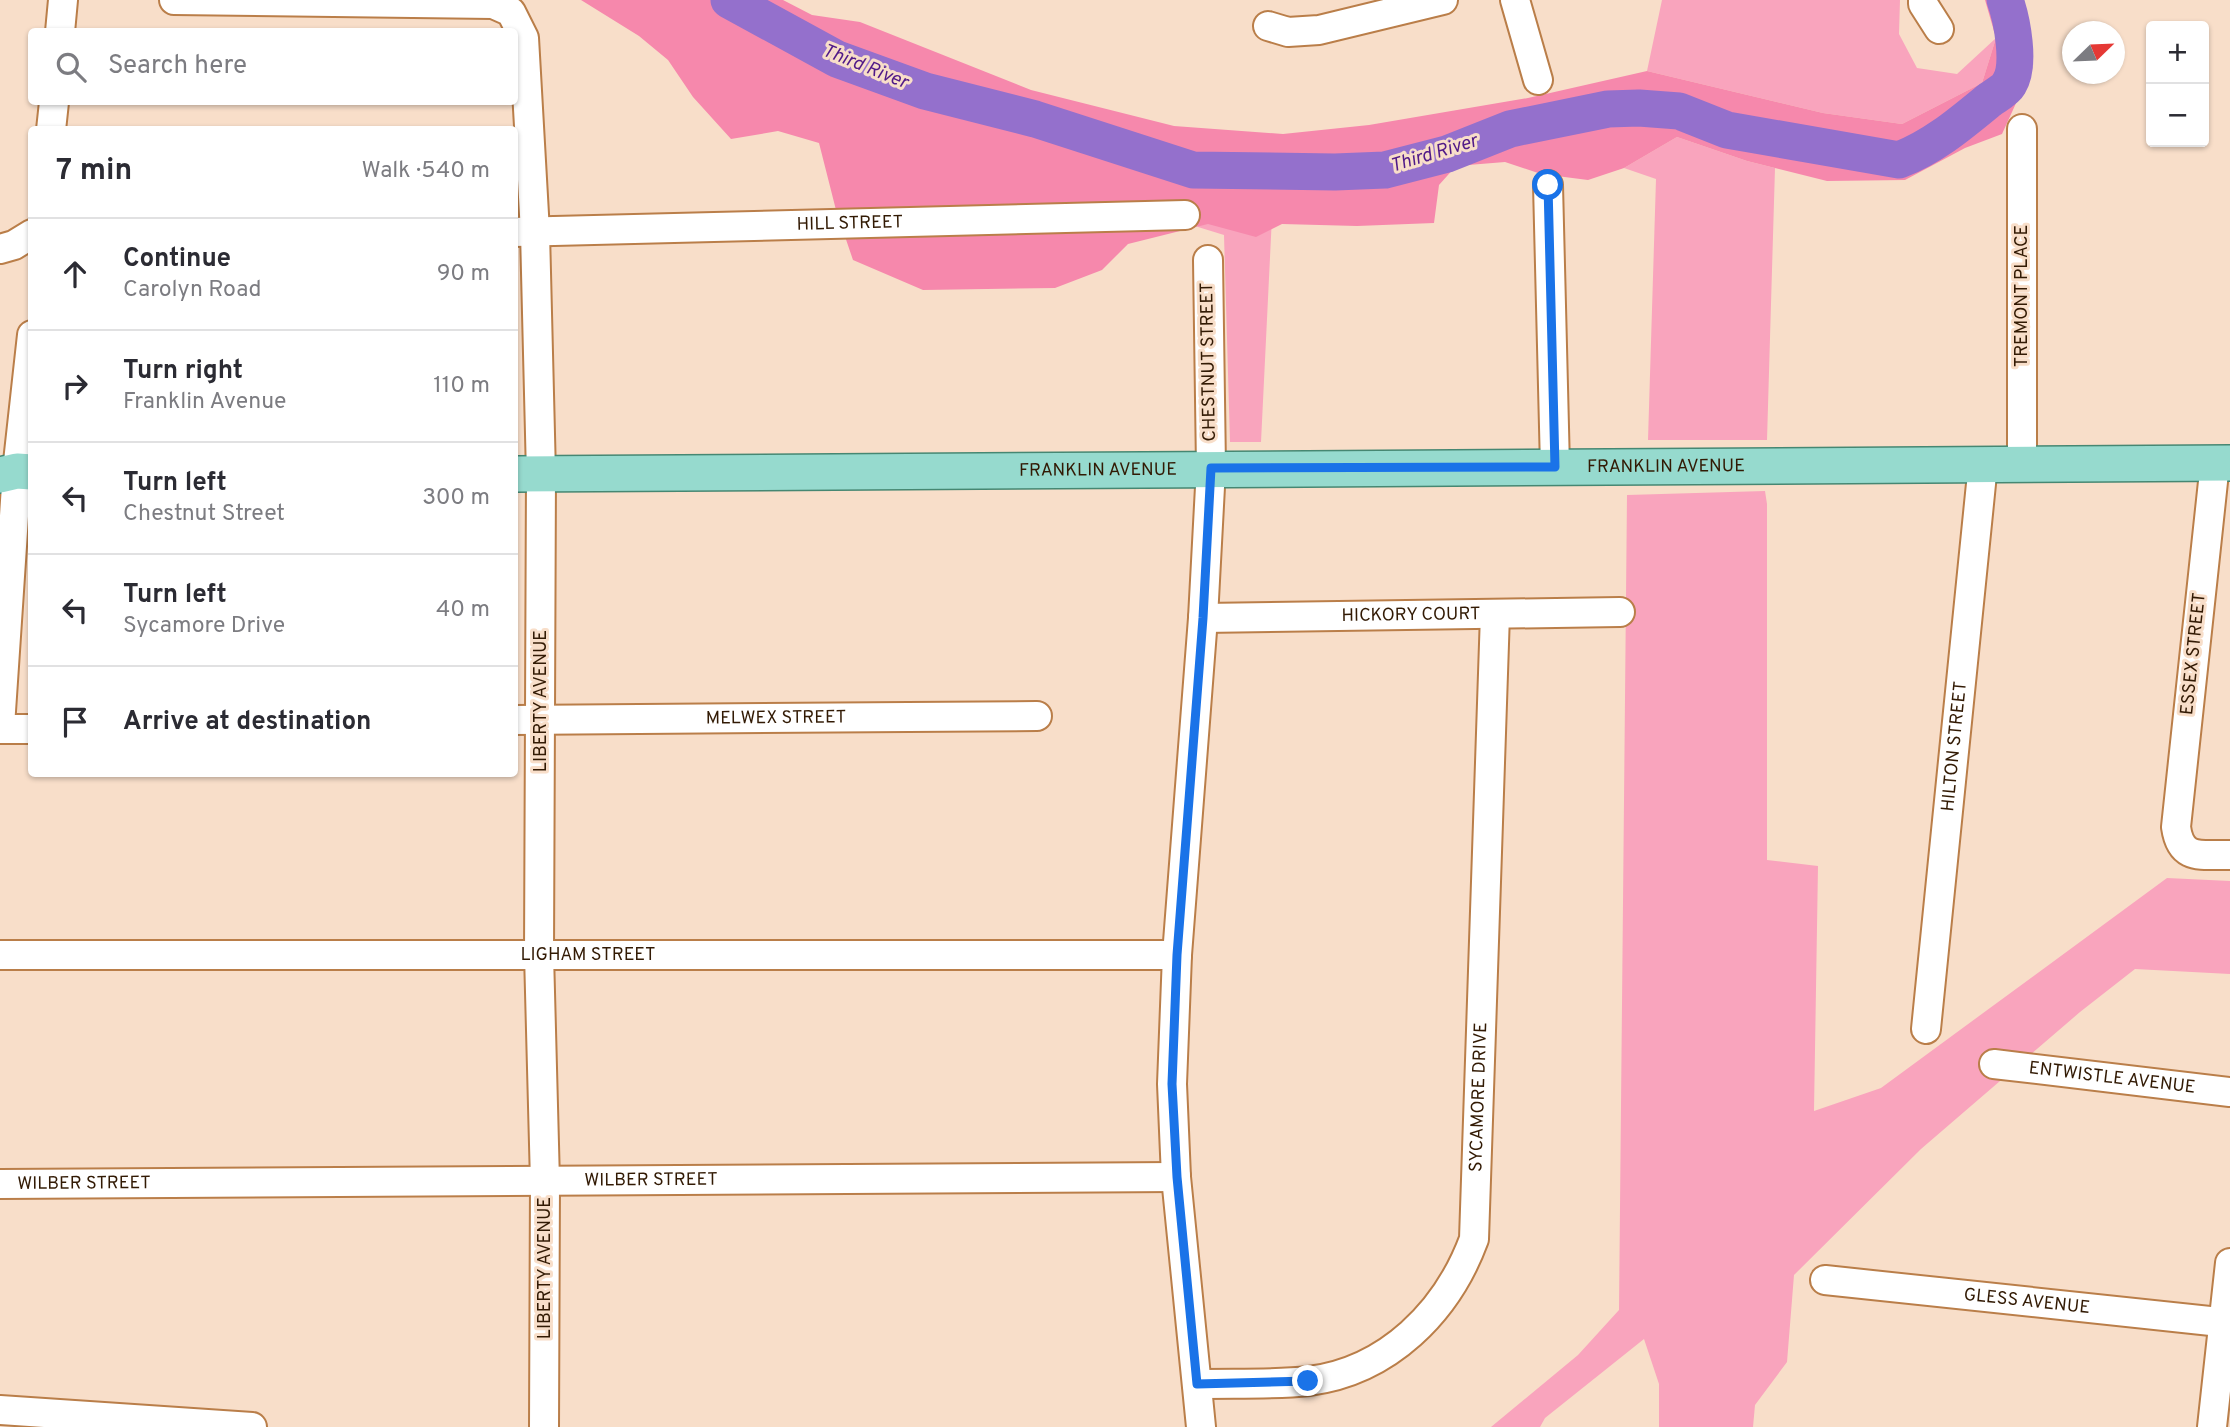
<!DOCTYPE html>
<meta charset="utf-8">
<style>
body{margin:0;font-family:Overpass,sans-serif;background:#f2f2f3;color:#2b2b33}
.controls{position:absolute;right:21px;top:21px;display:grid;overflow:hidden;border-radius:7px;box-shadow:0 2px 5px #0004}
.controls button{width:63px;height:63px;display:grid;place-items:center;padding:0;border:0;border-bottom:2px solid #e1e1e2;background:#fff;color:#2b2b33;font:35px sans-serif}
.compass{position:absolute;left:2062px;top:21px;width:63px;height:63px;border-radius:50%;background:#fff;box-shadow:0 2px 5px #0004;rotate:67deg}
.stop{position:absolute;width:21px;height:21px;margin:-16px;border:5px solid #1a73e8;border-radius:50%;background:#fff}
.stop.end{background:#1a73e8;border-color:#fff;box-shadow:0 2px 7px #0008}
.list{margin:0;padding:0;list-style:none}
h2{display:flex;justify-content:space-between;align-items:center;height:91px;margin:0;padding:0 28px;font-size:30px}
h2 small{font-size:23px;font-weight:400;color:#7c7c81}
.list li{display:grid;grid-template-columns:46px 1fr auto;gap:21px;align-items:center;box-sizing:border-box;height:112px;padding:0 28px;border-top:2px solid #e1e1e2}
.list b{display:block;font-size:26px;white-space:nowrap}
.list p{margin:0;font-size:23px;white-space:nowrap;color:#7c7c81}
.list em{font-size:23px;font-style:normal;color:#7c7c81}
.icon{flex:none;width:38px;height:38px;fill:none;stroke:currentColor;stroke-width:2;stroke-linecap:round;stroke-linejoin:round}
.map{position:relative;flex:none;width:2230px;height:1427px;overflow:hidden}
.search{position:absolute;background:#fff;box-shadow:0 2px 5px #0004;left:28px;top:28px;width:490px;height:77px;display:flex;align-items:center;gap:18px;box-sizing:border-box;padding:0 24px;border-radius:7px;color:#7c7c81;font-size:26px}
.panel{position:absolute;background:#fff;box-shadow:0 2px 5px #0004;left:28px;top:126px;width:490px;height:651px;border-radius:7px}
.map>svg:first-child{display:block}
</style>
<div class="map">
<svg width="2230" height="1427" viewBox="0 0 2230 1427">
<rect width="100%" height="100%" fill="#f8dec9"/>
<!-- green -->
<g fill="#f9a4bd">
<path d="M 1662,0 L 1900,0 L 1899,34 L 1917,68 L 1957,74 L 1996,38 L 1982,83 L 1902,124 L 1823,113 L 1647,71 Z"/>
<path d="M 1677,137 L 1747,161 L 1775,168 L 1767,440 L 1648,440 L 1656,179 L 1624,168 Z"/>
<path d="M 1273,196 L 1261,442 L 1230,442 L 1224,235 L 1198,227 L 1204,197 Z"/>
<path d="M 1765,491 L 1767,504 L 1767,860 L 1818,866 L 1814,1111 L 1881,1088 L 2167,878 L 2230,881 L 2230,974 L 2135,969 L 2080,1012 L 1921,1149 L 1794,1275 L 1787,1362 L 1755,1405 L 1753,1427 L 1659,1427 L 1659,1384 L 1644,1339 L 1545,1418 L 1540,1427 L 1491,1427 L 1578,1355 L 1619,1310 L 1627,495 Z"/>
</g>
<!-- forest -->
<path fill="#f688ac" d="M 581,0 L 783,0 L 812,15 L 860,22 L 1031,90 L 1174,126 L 1283,134 L 1369,125 L 1528,98 L 1647,71 L 1823,113 L 1902,124 L 1982,83 L 1996,38 L 1985,0 L 2017,0 L 2029,30 L 2027,79 L 2002,134 L 1965,148 L 1905,180 L 1827,181 L 1747,161 L 1677,137 L 1624,168 L 1588,180 L 1541,174 L 1505,162 L 1456,166 L 1439,185 L 1434,223 L 1357,226 L 1282,224 L 1256,237 L 1208,224 L 1128,244 L 1102,270 L 1055,288 L 923,290 L 853,260 L 836,210 L 819,143 L 778,131 L 731,139 L 693,97 L 668,60 L 639,36 Z"/>
<g fill="none" stroke-linecap="round" stroke-linejoin="round">
<!-- river -->
<path stroke="#9470cc" stroke-width="37" d="M 729,0 L 837,59 L 925,91 L 1035,119 L 1193,170 L 1335,172 L 1385,170 L 1447,154 L 1510,129 L 1608,109 L 1639,108 L 1679,111 L 1727,130 L 1899,160 C 1933,147 1960,124 1988,101 C 1994,96 2005,91 2009,84 C 2021,65 2012,20 2005,0"/>
<!-- minor casing -->
<g stroke="#ba7e49" stroke-width="32">
<g id="minor">
<path d="M 174,0 L 493,4 L 511,12 L 524,38 L 535,232 L 541,474 L 539,954 L 545,1182 L 544,1427"/>
<path d="M 1515,0 L 1538,80"/>
<path d="M 1923,0 L 1923,4 L 1939,29"/>
<path d="M 1268,26 L 1288,32 L 1319,30 L 1443,0"/>
<path d="M 60,32 L 63,0"/>
<path d="M 2022,129 L 2022,464"/>
<path d="M 51,130 L 54,102"/>
<path d="M 1548,185 L 1555,467"/>
<path id="s1" d="M 514,232 L 1185,215"/>
<path d="M 0,249 L 14,245 L 32,234"/>
<path d="M 2215,463 L 2176,827 C 2181,862 2202,854 2230,855"/>
<path id="s2" d="M 1203,618 L 1620,612"/>
<path id="s3" d="M 514,720 L 1037,716"/>
<path d="M 0,726 L 17,471 L 32,335"/>
<path d="M 0,729 L 32,729"/>
<path id="s4" d="M 0,955 L 1177,955"/>
<path id="s5" d="M 1926,1029 L 1983,464"/>
<path id="s6" d="M 1994,1064 L 2230,1092"/>
<path id="s7" d="M 0,1184 L 1176,1177"/>
<path id="s8" d="M 1825,1280 L 2230,1323"/>
<path id="s9" d="M 1197,1384 C 1233,1383 1272,1385 1309,1381 C 1388,1371 1447,1312 1474,1239 L 1495,614"/>
<path d="M 0,1410 L 252,1427"/>
<path d="M 1201,1427 L 1176,1177 L 1172,1084 L 1177,955 L 1203,618 L 1211,468 L 1208,260"/>
<path d="M 2212,1427 L 2230,1263"/>
</g>
</g>
<!-- major casing -->
<g stroke="#468772" stroke-width="38">
<g id="major">
<path id="s10" d="M 514,474 L 2230,463"/>
<path d="M 0,475 L 17,471 L 32,472"/>
</g>
</g>
<!-- minor -->
<use href="#minor" stroke="#fff" stroke-width="28"/>
<!-- major -->
<use href="#major" stroke="#96dace" stroke-width="35"/>
</g>
<g fill="none" stroke-linecap="round" stroke-linejoin="round">
<!-- route -->
<path stroke="#1a73e8" stroke-width="9" d="M 1308,1381 L 1197,1384 L 1177,1177 L 1172,1084 L 1177,955 L 1203,618 L 1211,468 L 1555,467 L 1548,185"/>
</g>
<g text-anchor="middle" dominant-baseline="central" stroke-width="6" stroke-linejoin="round" paint-order="stroke">
<!-- street labels -->
<g font-size="18" fill="#321a04" stroke="#f8dec9">
<text stroke="none"><textPath href="#s1" startOffset="336">HILL STREET</textPath></text>
<text transform="translate(2022 296) rotate(-90)">TREMONT PLACE</text>
<text transform="translate(1209 362) rotate(-91)">CHESTNUT STREET</text>
<text stroke="none"><textPath href="#s10" startOffset="1152">FRANKLIN AVENUE</textPath></text>
<text stroke="none"><textPath href="#s10" startOffset="584">FRANKLIN AVENUE</textPath></text>
<text stroke="none"><textPath href="#s2" startOffset="208">HICKORY COURT</textPath></text>
<text transform="translate(2194 654) rotate(-84)">ESSEX STREET</text>
<text transform="translate(541 701) rotate(-90)">LIBERTY AVENUE</text>
<text stroke="none"><textPath href="#s3" startOffset="262">MELWEX STREET</textPath></text>
<text stroke="none"><textPath href="#s5" startOffset="284">HILTON STREET</textPath></text>
<text stroke="none"><textPath href="#s4" startOffset="588">LIGHAM STREET</textPath></text>
<text stroke="none"><textPath href="#s6" startOffset="119">ENTWISTLE AVENUE</textPath></text>
<text stroke="none"><textPath href="#s9" startOffset="483">SYCAMORE DRIVE</textPath></text>
<text stroke="none"><textPath href="#s7" startOffset="651">WILBER STREET</textPath></text>
<text stroke="none"><textPath href="#s7" startOffset="84">WILBER STREET</textPath></text>
<text transform="translate(545 1268) rotate(-90)">LIBERTY AVENUE</text>
<text stroke="none"><textPath href="#s8" startOffset="203">GLESS AVENUE</textPath></text>
</g>
<!-- water labels -->
<g font-size="19" font-style="italic" fill="#511a88" stroke="#f8dec9">
<text transform="translate(865 67) rotate(22)">Third River</text>
<text transform="translate(1434 154) rotate(-17)">Third River</text>
</g>
</g>
</svg>
<div class="controls">
<button>+</button>
<button>−</button>
</div>
<svg class="compass" viewBox="-18 -18 36 36"><path d="M0-13l5 13h-10z" fill="#e53935"/><path d="M0 13l5-13h-10z" fill="#7c7c81"/></svg>
<div class="stop" style="left:1548px;top:185px"></div>
<div class="stop end" style="left:1308px;top:1381px"></div>
<div class="search"><svg class="icon" aria-label="search" viewBox="0 0 24 24"><circle cx="10" cy="10" r="6"/><path d="M15 15l6 6"/></svg>Search here</div>
<section class="panel">
<h2>7 min<small>Walk · 540 m</small></h2>
<ul class="list">
<li><svg class="icon" aria-label="ahead" viewBox="0 0 24 24"><path d="M12 20V5M6 11l6-6 6 6"/></svg><div><b>Continue</b><p>Carolyn Road</p></div><em>90 m</em></li>
<li><svg class="icon" aria-label="right" viewBox="0 0 24 24"><path d="M7 20v-9h11M14 6l5 5-5 5"/></svg><div><b>Turn right</b><p>Franklin Avenue</p></div><em>110 m</em></li>
<li><svg class="icon" aria-label="left" viewBox="0 0 24 24"><path d="M17 20v-9H6M10 6l-5 5 5 5"/></svg><div><b>Turn left</b><p>Chestnut Street</p></div><em>300 m</em></li>
<li><svg class="icon" aria-label="left" viewBox="0 0 24 24"><path d="M17 20v-9H6M10 6l-5 5 5 5"/></svg><div><b>Turn left</b><p>Sycamore Drive</p></div><em>40 m</em></li>
<li><svg class="icon" aria-label="arrive" viewBox="0 0 24 24"><path d="M6 21V4h12l-3 4 3 4H6"/></svg><div><b>Arrive at destination</b></div></li>
</ul>
</section>
</div>
